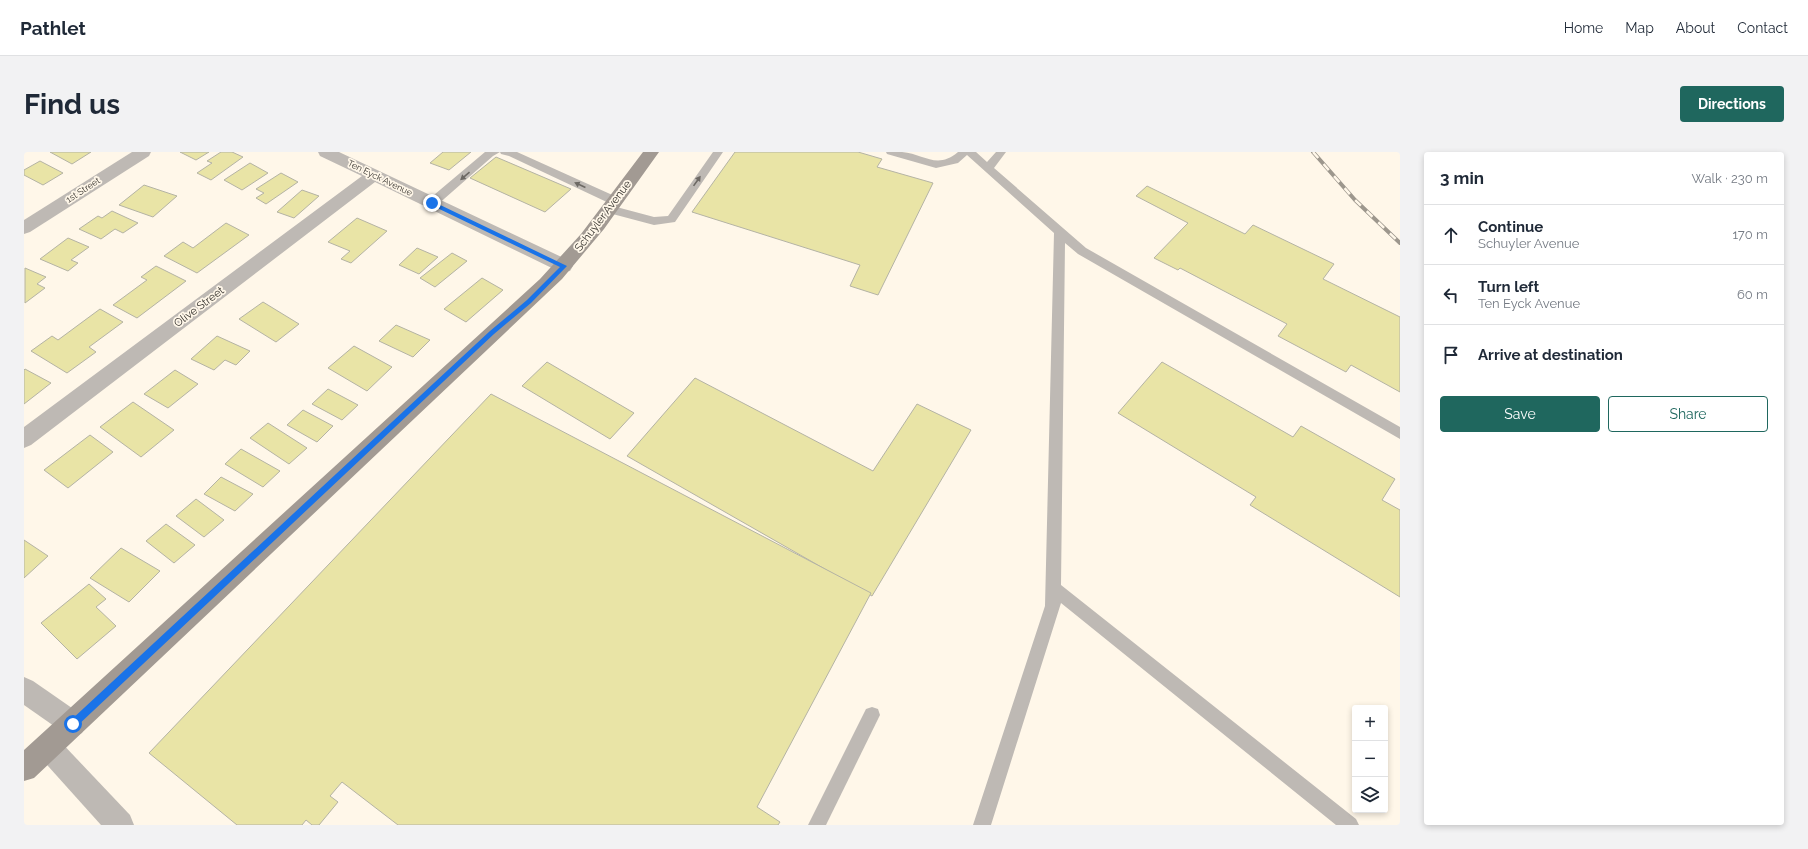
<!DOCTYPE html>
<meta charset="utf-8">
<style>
body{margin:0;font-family:Raleway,sans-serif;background:#f2f2f3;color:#1f2937}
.controls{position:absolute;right:12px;bottom:12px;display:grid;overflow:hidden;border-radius:4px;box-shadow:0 2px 6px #0003}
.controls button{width:36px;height:36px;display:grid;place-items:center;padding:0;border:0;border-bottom:1px solid #e0e1e3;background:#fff;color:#1f2937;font:20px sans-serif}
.stop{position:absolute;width:12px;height:12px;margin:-9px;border:3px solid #1a73e8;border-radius:50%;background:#fff}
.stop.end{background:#1a73e8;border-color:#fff;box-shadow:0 1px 4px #0008}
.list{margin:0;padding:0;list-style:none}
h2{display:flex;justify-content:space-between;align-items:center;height:52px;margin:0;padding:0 16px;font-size:17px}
h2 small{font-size:13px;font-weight:400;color:#747a83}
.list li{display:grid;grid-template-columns:26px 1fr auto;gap:12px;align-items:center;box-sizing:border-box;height:60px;padding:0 16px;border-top:1px solid #e0e1e3}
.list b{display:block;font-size:15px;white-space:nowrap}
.list p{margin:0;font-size:13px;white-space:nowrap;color:#747a83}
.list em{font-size:13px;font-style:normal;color:#747a83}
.actions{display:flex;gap:8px;padding:12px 16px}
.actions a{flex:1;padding:9px 0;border:1px solid #1f675e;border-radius:4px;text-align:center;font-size:14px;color:#1f675e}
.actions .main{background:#1f675e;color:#fff}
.icon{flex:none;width:22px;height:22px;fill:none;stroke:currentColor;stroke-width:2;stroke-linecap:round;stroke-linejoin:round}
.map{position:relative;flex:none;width:1376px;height:673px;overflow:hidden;border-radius:4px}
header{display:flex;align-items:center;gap:24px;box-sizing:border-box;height:56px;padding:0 20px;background:#fff;border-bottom:1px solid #e0e1e3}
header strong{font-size:19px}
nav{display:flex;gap:22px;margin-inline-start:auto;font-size:14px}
.intro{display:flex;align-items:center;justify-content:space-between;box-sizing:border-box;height:96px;padding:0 24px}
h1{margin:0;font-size:28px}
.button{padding:10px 18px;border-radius:4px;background:#1f675e;color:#fff;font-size:14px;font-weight:700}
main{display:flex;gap:24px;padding:0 24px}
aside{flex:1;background:#fff;border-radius:4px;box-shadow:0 2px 6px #0003}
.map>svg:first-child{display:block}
</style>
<header>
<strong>Pathlet</strong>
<nav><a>Home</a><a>Map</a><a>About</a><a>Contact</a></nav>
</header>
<div class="intro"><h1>Find us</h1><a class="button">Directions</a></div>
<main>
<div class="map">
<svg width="1376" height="673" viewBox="0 0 1376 673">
<rect width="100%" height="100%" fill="#fff7e9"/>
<!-- building -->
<g fill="#e9e4a6" stroke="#b4b3a4">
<path d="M 26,0 L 67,0 L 48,12 Z"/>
<path d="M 156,0 L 185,0 L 172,8 Z"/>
<path d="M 197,0 L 208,0 L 219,5 L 187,28 L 173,21 L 188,11 L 183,9 Z"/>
<path d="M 419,0 L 447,0 L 425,18 L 406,11 Z"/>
<path d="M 711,0 L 834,0 L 858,7 L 853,15 L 909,31 L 854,143 L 826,134 L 836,113 L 668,60 Z"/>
<path d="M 472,5 L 547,37 L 521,60 L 446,26 Z"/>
<path d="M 16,9 L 39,21 L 19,33 L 0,23 L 0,18 Z"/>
<path d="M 226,11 L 244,21 L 218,38 L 200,28 Z"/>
<path d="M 257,21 L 274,30 L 242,52 L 232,46 L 240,41 L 232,37 Z"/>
<path d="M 120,33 L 153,44 L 129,65 L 95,53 Z"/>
<path d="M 1123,34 L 1221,82 L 1229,73 L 1310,112 L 1299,127 L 1376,165 L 1376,240 L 1327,213 L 1322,220 L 1254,184 L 1263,172 L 1156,116 L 1154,118 L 1130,106 L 1164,71 L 1112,44 Z"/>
<path d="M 278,38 L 295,44 L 270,66 L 253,60 Z"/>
<path d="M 88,59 L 114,71 L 99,81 L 91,77 L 77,87 L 55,77 L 74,64 L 78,66 Z"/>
<path d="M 333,66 L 363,79 L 327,111 L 317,107 L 326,99 L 304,90 Z"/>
<path d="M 202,71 L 225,83 L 173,121 L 140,104 L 159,90 L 169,96 Z"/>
<path d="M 44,86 L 65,95 L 47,108 L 54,111 L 44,119 L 16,107 Z"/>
<path d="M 393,96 L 414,105 L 395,122 L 375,113 Z"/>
<path d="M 428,101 L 443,109 L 411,135 L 396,126 Z"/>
<path d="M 132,114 L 162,129 L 113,166 L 89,153 L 123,128 L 117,125 Z"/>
<path d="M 1,116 L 22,125 L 13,132 L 21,136 L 1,151 Z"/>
<path d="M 458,126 L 479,138 L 442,170 L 420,157 Z"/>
<path d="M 239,150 L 275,172 L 252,190 L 215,167 Z"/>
<path d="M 76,157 L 99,170 L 65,195 L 72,200 L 43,221 L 7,199 L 28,184 L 34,188 Z"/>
<path d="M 372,173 L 406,188 L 389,205 L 355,189 Z"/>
<path d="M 193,184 L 226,199 L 212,213 L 201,208 L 190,218 L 167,207 Z"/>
<path d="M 330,194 L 368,215 L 343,239 L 304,216 Z"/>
<path d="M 523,210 L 610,261 L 586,287 L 498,234 Z"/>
<path d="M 1138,210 L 1269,285 L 1277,274 L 1371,327 L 1358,348 L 1376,358 L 1376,445 L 1226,353 L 1232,345 L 1094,261 Z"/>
<path d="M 1,217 L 27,231 L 0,252 L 0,218 Z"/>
<path d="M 151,218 L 174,232 L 144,256 L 120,242 Z"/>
<path d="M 671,226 L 849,319 L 893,252 L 947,278 L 848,444 L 603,304 Z"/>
<path d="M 304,237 L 334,253 L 318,268 L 288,252 Z"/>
<path d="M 467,242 L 847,441 L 733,655 L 756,670 L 754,673 L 374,673 L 318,630 L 306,644 L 314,650 L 295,673 L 288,673 L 282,668 L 278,673 L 213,673 L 125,601 Z"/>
<path d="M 109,250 L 150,278 L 117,305 L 76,275 Z"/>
<path d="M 279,258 L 309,274 L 293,290 L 263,273 Z"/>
<path d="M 244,271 L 283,296 L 265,312 L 226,286 Z"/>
<path d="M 66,283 L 89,300 L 44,336 L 20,318 Z"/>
<path d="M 217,297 L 256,319 L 239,335 L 201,312 Z"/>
<path d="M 197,325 L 229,342 L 211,359 L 180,342 Z"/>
<path d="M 172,347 L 200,368 L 180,385 L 152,364 Z"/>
<path d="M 142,372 L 171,393 L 150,411 L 122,389 Z"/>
<path d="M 0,388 L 24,404 L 0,426 Z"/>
<path d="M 97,396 L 136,419 L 105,450 L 66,426 Z"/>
<path d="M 65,432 L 82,447 L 72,455 L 92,474 L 53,507 L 17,471 Z"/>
</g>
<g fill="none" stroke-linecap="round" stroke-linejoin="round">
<!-- lane -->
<g fill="#beb9b4" fill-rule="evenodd">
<path d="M 461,0 L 493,0 L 595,46 L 596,49 L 591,53 L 587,52 L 485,4 L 477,2 L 476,0 L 469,4 L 412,54 L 404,54 L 403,51 L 404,48 Z"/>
<path d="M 689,0 L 699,0 L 651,70 L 630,73 L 581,60 L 580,57 L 585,53 L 630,65 L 644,64 Z"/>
<path d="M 862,0 C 867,0 873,0 878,0 C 900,2 913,18 934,0 L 952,0 L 963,10 L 972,0 L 982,0 L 970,16 L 1062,96 L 1376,275 L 1376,287 L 1054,102 L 1041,91 L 1037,433 L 1332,667 L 1335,673 L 1312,673 L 1037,451 L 967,673 L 949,673 L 1021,454 L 1030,81 L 943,3 L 934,11 L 912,16 L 863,2 Z"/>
<path d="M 848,555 L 854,557 L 856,563 L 802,673 L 784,673 L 842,557 Z"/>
</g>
<!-- street -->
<g fill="#beb9b4" fill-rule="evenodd">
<path d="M 108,0 L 127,0 L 125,4 L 6,80 L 0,82 L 0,68 Z"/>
<path d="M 294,0 L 315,0 L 546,109 L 549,114 L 546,119 L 540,120 L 534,119 L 351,30 L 7,293 L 0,296 L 0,275 L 338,24 L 296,4 Z"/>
<path d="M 0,525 L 9,529 L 58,563 L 62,572 L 58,581 L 49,585 L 40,581 L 0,553 Z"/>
<path d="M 24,582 L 33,586 L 106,663 L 110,673 L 77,673 L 15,604 L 11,595 L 15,586 Z"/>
</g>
<!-- secondary -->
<path fill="#a29a93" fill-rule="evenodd" d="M 619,0 L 635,0 L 580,77 L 538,127 L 10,626 L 0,629 L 0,598 L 516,127 L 557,82 Z"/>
<!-- rail casing -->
<g stroke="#9d978d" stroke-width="4">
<path id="rail" d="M 1289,0 L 1331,48 L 1376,91"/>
</g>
<!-- rail -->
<use href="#rail" stroke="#fff7e9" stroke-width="2.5" stroke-dasharray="8" stroke-linecap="butt"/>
</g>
<!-- one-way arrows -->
<defs><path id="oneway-solid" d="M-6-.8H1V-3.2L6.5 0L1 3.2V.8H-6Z"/></defs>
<g fill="#6d6964">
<use href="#oneway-solid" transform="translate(441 24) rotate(139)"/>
<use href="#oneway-solid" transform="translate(673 29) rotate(-55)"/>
<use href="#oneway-solid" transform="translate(556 33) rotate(-155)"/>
</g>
<!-- route -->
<path fill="#1a73e8" d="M 407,50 L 410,50 L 543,114 L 507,151 L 470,182 L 52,575 L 46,575 L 46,569 L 466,179 L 503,148 L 536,115 L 407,53 Z"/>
<g text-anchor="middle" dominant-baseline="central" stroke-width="3.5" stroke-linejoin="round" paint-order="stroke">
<!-- far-street labels -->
<g font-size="9" fill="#37342f" stroke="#fff7e9">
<text transform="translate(356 26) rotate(26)">Ten Eyck Avenue</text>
<text transform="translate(59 38) rotate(-33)">1st Street</text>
</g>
<!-- street labels -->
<g font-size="11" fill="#37342f" stroke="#fff7e9">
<text transform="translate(579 64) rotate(-53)">Schuyler Avenue</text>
<text transform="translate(175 155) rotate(-37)">Olive Street</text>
</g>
</g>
</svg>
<div class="controls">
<button>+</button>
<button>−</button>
<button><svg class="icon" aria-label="layers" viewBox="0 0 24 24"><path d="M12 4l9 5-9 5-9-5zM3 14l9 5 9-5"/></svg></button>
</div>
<div class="stop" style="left:49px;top:572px"></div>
<div class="stop end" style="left:408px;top:51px"></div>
</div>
<aside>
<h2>3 min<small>Walk · 230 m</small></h2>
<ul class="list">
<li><svg class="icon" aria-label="ahead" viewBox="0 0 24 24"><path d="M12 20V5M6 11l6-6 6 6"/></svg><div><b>Continue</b><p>Schuyler Avenue</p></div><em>170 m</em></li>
<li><svg class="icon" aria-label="left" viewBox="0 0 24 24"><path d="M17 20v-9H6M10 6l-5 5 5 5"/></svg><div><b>Turn left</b><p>Ten Eyck Avenue</p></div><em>60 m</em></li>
<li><svg class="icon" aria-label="arrive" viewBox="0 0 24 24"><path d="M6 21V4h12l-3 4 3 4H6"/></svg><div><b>Arrive at destination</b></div></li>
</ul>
<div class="actions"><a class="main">Save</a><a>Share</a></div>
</aside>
</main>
